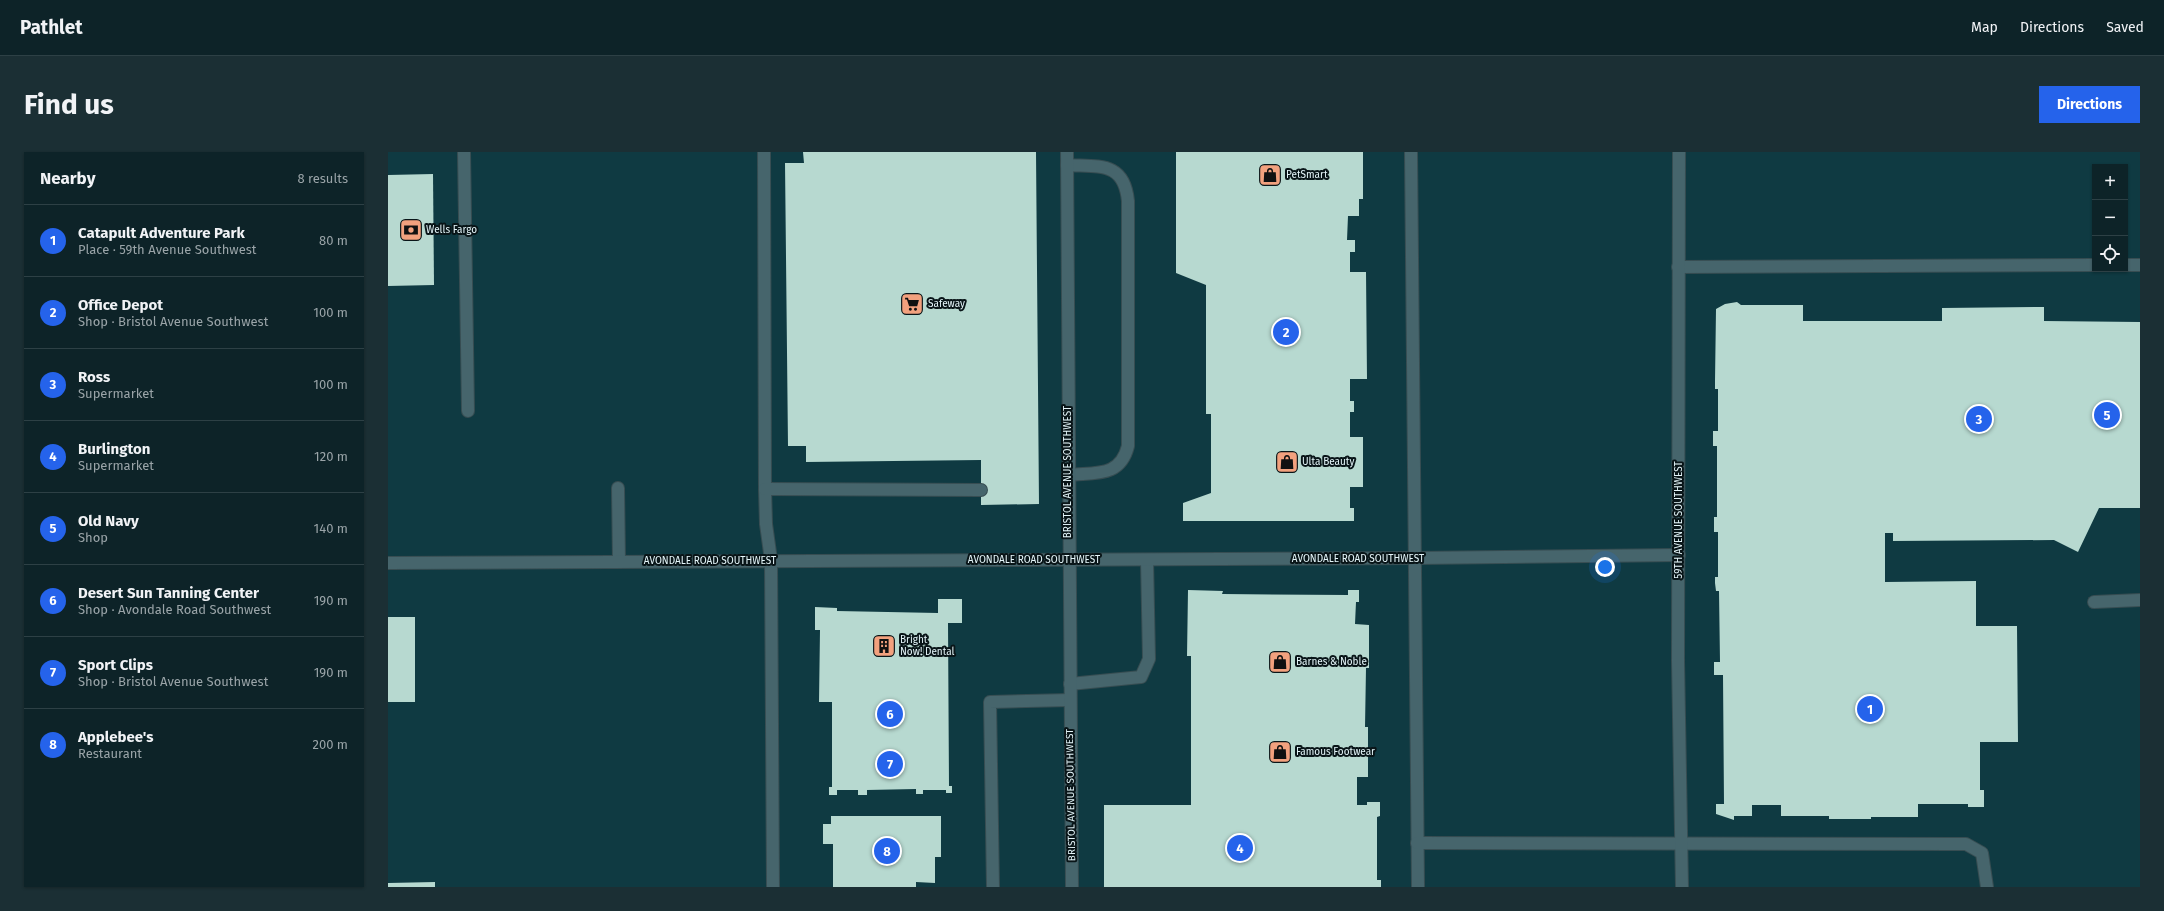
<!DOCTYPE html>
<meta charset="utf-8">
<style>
body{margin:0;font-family:"Fira Sans",sans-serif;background:#1b2f34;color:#f1f3f6}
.controls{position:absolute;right:12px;top:12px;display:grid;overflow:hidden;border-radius:0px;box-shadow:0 1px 3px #0004}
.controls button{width:36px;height:36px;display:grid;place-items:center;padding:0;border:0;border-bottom:1px solid #2d4045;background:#0d2328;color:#f1f3f6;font:20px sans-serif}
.you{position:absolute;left:1217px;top:415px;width:14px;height:14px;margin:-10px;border:3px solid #fff;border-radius:50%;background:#1a73e8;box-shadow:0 0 0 6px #1a73e833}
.badge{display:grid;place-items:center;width:26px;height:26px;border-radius:50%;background:#2563eb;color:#fff;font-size:13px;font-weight:700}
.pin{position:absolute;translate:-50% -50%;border:2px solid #fff;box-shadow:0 1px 4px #0006}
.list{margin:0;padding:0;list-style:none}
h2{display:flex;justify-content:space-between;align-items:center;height:52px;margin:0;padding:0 16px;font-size:17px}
h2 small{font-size:13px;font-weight:400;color:#9aa4a8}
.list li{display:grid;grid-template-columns:26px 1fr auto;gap:12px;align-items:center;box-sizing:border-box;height:72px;padding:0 16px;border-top:1px solid #2d4045}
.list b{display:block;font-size:15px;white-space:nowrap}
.list p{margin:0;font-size:13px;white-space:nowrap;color:#9aa4a8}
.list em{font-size:13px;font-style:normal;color:#9aa4a8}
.icon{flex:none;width:22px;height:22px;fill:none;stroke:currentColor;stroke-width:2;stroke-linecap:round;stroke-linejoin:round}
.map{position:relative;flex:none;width:1752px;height:735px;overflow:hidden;border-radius:0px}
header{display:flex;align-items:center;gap:24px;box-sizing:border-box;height:56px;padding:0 20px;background:#0d2328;border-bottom:1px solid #2d4045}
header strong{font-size:19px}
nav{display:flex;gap:22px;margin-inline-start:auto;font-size:14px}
.intro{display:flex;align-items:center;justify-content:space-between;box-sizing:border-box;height:96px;padding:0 24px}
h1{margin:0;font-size:28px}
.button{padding:10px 18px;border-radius:0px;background:#2563eb;color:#fff;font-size:14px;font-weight:700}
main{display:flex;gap:24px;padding:0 24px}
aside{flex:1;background:#0d2328;border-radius:0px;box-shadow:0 1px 3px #0004}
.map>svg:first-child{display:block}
</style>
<header>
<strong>Pathlet</strong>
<nav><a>Map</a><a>Directions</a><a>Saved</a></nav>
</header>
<div class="intro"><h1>Find us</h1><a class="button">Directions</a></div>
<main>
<aside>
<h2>Nearby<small>8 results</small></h2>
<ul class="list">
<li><span class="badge">1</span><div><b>Catapult Adventure Park</b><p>Place · 59th Avenue Southwest</p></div><em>80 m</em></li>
<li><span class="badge">2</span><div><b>Office Depot</b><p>Shop · Bristol Avenue Southwest</p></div><em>100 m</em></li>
<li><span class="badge">3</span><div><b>Ross</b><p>Supermarket</p></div><em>100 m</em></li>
<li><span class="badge">4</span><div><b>Burlington</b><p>Supermarket</p></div><em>120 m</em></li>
<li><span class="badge">5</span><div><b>Old Navy</b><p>Shop</p></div><em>140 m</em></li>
<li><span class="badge">6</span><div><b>Desert Sun Tanning Center</b><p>Shop · Avondale Road Southwest</p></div><em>190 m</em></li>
<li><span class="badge">7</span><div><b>Sport Clips</b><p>Shop · Bristol Avenue Southwest</p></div><em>190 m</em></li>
<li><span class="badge">8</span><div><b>Applebee's</b><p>Restaurant</p></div><em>200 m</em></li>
</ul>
</aside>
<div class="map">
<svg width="1752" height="735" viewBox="0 0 1752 735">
<rect width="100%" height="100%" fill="#112f35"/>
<!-- built -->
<path fill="#0f3a42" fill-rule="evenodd" d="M 0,0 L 1752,0 L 1752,735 L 0,735 ZM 1707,15 L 1737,15 L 1737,117 L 1707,117 Z"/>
<!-- building -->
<g fill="#b7d9d0">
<path d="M 415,0 L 648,0 L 651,352 L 593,353 L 593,308 L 418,310 L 418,294 L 400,294 L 397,11 L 416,11 Z"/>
<path d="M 788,0 L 975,0 L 975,47 L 971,47 L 971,64 L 960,64 L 959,88 L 967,88 L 967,100 L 962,100 L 962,120 L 978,120 L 979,227 L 962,227 L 962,249 L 966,249 L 966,260 L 962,260 L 962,285 L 975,285 L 975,335 L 962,335 L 962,356 L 966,356 L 966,369 L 795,369 L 795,351 L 823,341 L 823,262 L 818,262 L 818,133 L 788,121 Z"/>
<path d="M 45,22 L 46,133 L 0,134 L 0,23 Z"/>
<path d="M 1349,150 L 1353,153 L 1415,153 L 1415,169 L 1554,169 L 1554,156 L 1656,155 L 1656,169 L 1752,170 L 1752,356 L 1711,356 L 1690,400 L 1666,388 L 1505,389 L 1505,381 L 1497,381 L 1497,430 L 1588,429 L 1588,474 L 1629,474 L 1630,590 L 1592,590 L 1592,638 L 1596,638 L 1596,655 L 1580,655 L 1580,652 L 1530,652 L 1530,665 L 1483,665 L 1483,667 L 1441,667 L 1441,664 L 1393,664 L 1393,653 L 1364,653 L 1364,664 L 1346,664 L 1346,668 L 1328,662 L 1328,652 L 1336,652 L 1335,523 L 1326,523 L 1326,510 L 1332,510 L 1331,439 L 1328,439 L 1327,431 L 1327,425 L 1330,425 L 1330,380 L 1326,380 L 1326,365 L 1329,365 L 1329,294 L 1325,294 L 1325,279 L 1330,279 L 1330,237 L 1327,237 L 1327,229 L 1328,157 L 1337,152 Z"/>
<path d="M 800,438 L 835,439 L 834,442 L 960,443 L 960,438 L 971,438 L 971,450 L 968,450 L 967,472 L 981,473 L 981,516 L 978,516 L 977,575 L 980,575 L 980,625 L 969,625 L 969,653 L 979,653 L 979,650 L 992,650 L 992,664 L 989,665 L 989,728 L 993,728 L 993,735 L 716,735 L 716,653 L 803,653 L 803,504 L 799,504 Z"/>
<path d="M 550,447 L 574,447 L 574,471 L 560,471 L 561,634 L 564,634 L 564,641 L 558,641 L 558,638 L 535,638 L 535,642 L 528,642 L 528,637 L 479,638 L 479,643 L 470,643 L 470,638 L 449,638 L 449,643 L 441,643 L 441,635 L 444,635 L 444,550 L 431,550 L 432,478 L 427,478 L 427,455 L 449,456 L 449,459 L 550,461 Z"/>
<rect x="0" y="465" width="27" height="85"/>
<path d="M 443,664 L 553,664 L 553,705 L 547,705 L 547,731 L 528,730 L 528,735 L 445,735 L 445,692 L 435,692 L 435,672 L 443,672 Z"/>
<path d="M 47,730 L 47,735 L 0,735 L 0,731 Z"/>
</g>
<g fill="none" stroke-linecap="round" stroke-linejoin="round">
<!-- lane casing -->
<g stroke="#374d52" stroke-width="14">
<g id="lane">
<path d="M 76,0 L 80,259"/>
<path d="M 376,0 L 377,337 L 378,372 L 383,408 L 385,735"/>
<path d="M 1023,0 L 1030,735"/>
<path d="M 679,13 C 711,15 736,9 740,49 L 740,294 C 732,326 707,320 680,323"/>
<path d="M 1737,113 L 1752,113"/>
<path d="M 1290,115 L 1707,113"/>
<path d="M 230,336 L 231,410"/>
<path d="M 377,337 L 593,338"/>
<path d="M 1706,450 L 1752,448"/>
<path d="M 682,532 L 753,525 L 761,507 L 759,408"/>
<path d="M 1029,691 L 1578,692 L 1594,701 L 1599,735"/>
<path d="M 605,735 L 602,550 L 682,548"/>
</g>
</g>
<!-- street casing -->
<g stroke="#374d52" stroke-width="14">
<g id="street">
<path d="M 679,0 L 684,735"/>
<path d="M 0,411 L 1028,406 L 1291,403"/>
</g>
</g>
<!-- secondary casing -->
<g stroke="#374d52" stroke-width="14">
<path id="secondary" d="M 1291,0 L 1290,509 L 1294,735"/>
</g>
<!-- lane -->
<use href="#lane" stroke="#46656c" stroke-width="12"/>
<!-- street -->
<use href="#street" stroke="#46656c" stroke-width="12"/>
<!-- secondary -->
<use href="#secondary" stroke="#46656c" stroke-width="12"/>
</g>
<!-- icons -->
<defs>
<g id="shop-square" transform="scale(1.15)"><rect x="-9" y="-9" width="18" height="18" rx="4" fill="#f2a17e" stroke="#091518"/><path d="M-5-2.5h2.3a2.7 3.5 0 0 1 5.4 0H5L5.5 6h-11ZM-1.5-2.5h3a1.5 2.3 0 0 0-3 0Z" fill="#111"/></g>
<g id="bank-square" transform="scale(1.15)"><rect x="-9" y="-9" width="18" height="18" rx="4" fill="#f2a17e" stroke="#091518"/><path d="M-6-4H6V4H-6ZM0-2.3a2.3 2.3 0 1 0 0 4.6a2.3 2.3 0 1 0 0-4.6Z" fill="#111"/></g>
<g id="supermarket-square" transform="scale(1.15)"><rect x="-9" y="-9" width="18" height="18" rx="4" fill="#f2a17e" stroke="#091518"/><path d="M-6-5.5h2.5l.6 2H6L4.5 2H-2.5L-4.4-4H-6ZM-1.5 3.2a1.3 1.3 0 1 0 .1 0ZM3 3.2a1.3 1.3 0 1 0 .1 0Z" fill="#111"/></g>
<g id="building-square" transform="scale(1.15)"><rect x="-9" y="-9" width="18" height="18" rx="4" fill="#f2a17e" stroke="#091518"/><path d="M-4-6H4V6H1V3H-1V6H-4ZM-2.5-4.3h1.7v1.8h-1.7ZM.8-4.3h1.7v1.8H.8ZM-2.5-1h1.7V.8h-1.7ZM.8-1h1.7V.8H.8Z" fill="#111"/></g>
</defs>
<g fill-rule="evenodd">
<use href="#shop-square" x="882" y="23"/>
<use href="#bank-square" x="23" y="78"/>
<use href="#supermarket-square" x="524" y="152"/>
<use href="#shop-square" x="899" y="310"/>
<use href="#building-square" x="496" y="494"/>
<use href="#shop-square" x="892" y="510"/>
<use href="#shop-square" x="892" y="600"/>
</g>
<g text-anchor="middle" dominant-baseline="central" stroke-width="4" stroke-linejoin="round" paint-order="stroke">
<!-- poi labels -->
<g font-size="10" fill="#e5f6fa" stroke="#091518" text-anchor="start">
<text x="898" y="23">PetSmart</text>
<text x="38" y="78">Wells Fargo</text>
<text x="540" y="152">Safeway</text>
<text x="914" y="310">Ulta Beauty</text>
<text x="512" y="488">Bright<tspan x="512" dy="12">Now! Dental</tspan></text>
<text x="908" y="510">Barnes &amp; Noble</text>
<text x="908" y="600">Famous Footwear</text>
</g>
<!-- street labels -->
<g font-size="10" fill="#e5f6fa" stroke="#091518">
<text transform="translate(680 320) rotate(-90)">BRISTOL AVENUE SOUTHWEST</text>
<text transform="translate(1291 368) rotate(-90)">59TH AVENUE SOUTHWEST</text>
<text x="970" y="407">AVONDALE ROAD SOUTHWEST</text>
<text x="646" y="408">AVONDALE ROAD SOUTHWEST</text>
<text x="322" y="409">AVONDALE ROAD SOUTHWEST</text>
<text transform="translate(683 643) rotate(-91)">BRISTOL AVENUE SOUTHWEST</text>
</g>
</g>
</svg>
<div class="controls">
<button>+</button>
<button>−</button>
<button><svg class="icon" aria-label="locate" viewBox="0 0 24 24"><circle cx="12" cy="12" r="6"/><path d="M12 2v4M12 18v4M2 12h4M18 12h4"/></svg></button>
</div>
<div class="you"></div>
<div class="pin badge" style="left:1482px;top:557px">1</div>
<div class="pin badge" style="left:898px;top:180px">2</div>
<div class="pin badge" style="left:1591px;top:267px">3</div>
<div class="pin badge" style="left:852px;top:696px">4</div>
<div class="pin badge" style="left:1719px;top:263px">5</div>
<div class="pin badge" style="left:502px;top:562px">6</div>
<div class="pin badge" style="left:502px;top:612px">7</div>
<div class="pin badge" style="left:499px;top:699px">8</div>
</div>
</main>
